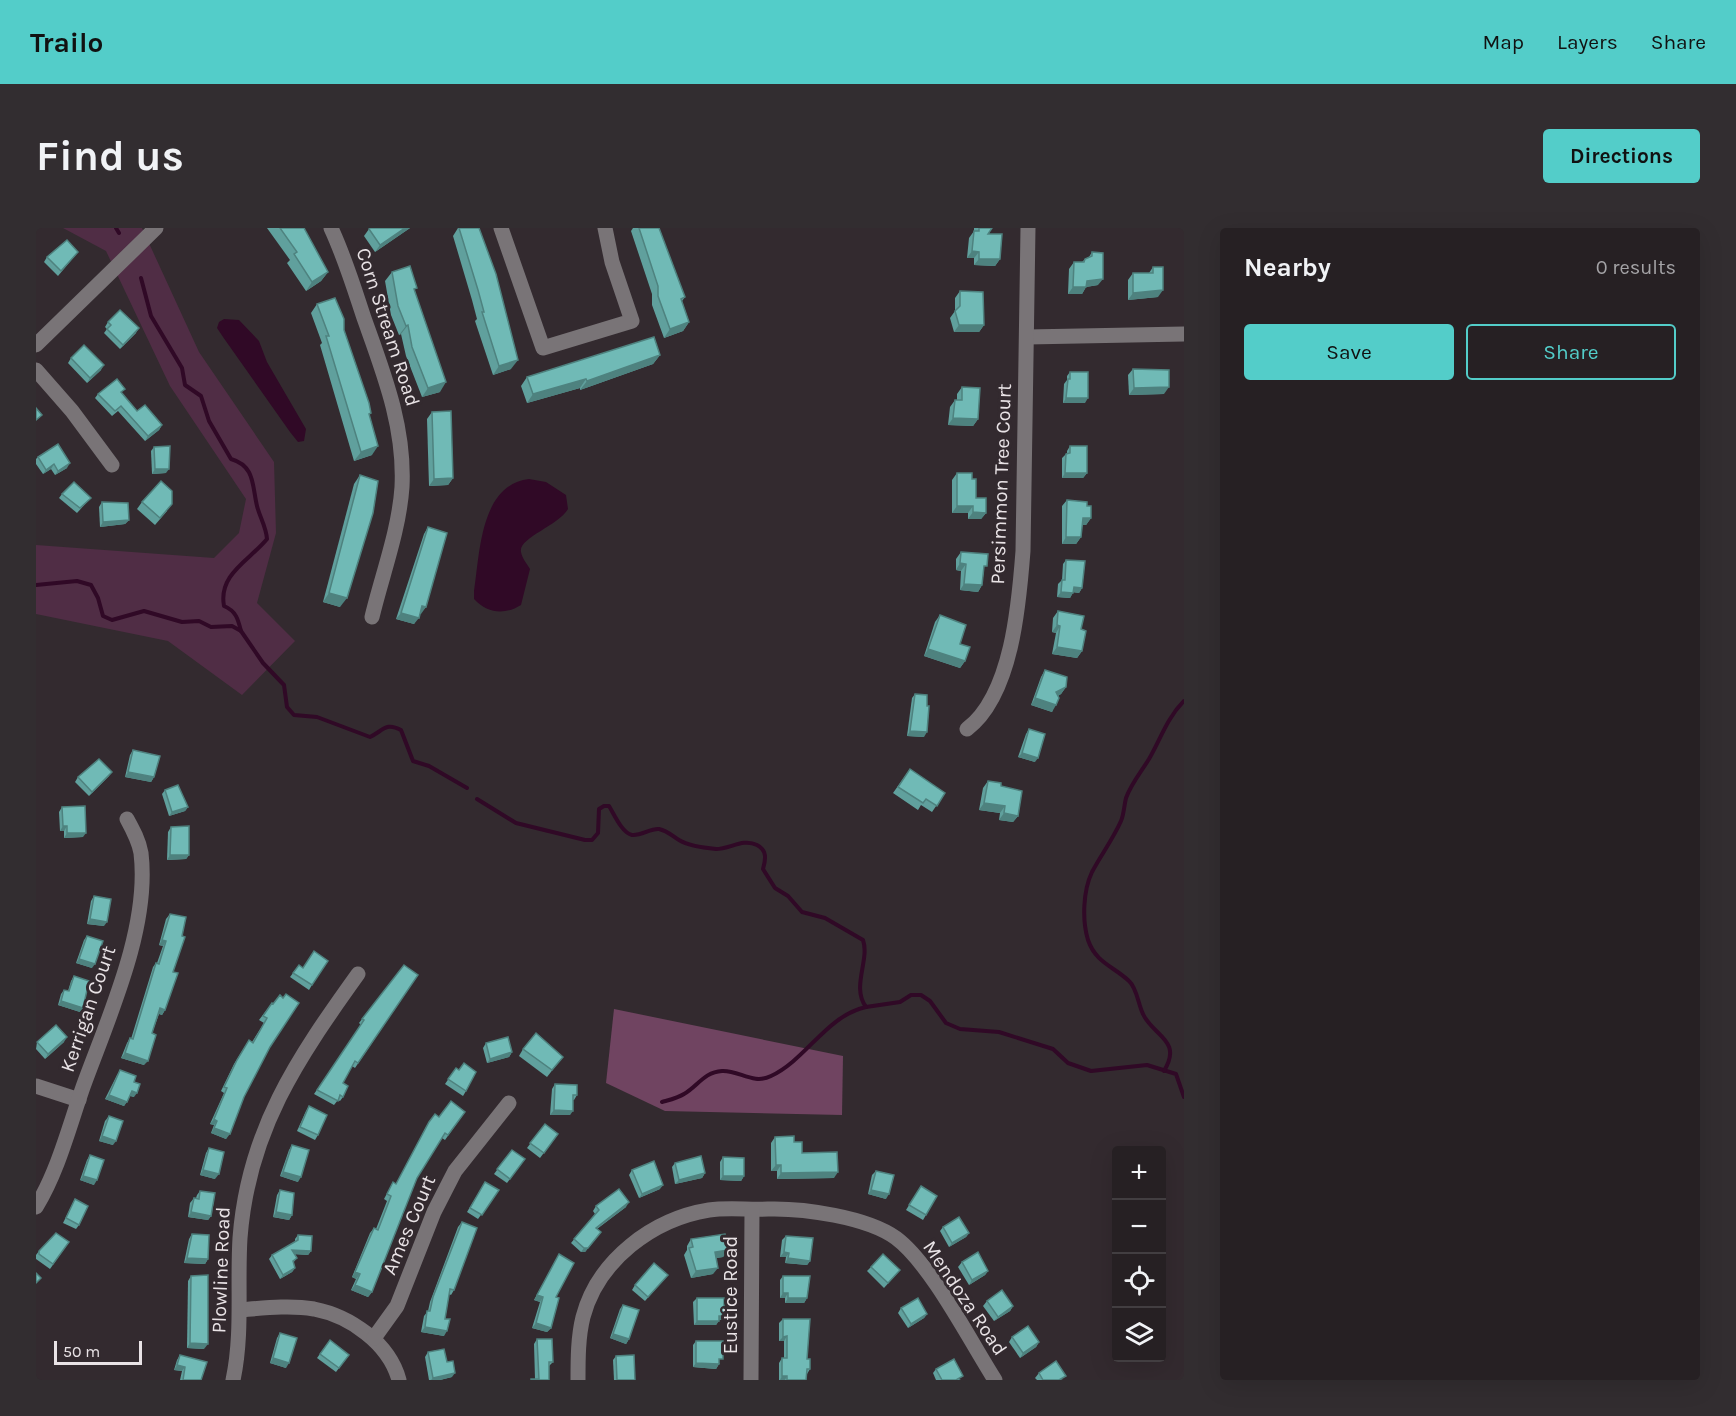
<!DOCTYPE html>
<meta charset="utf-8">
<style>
body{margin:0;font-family:Karla,sans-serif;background:#322d30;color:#f1f3f6}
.controls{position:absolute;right:18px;bottom:18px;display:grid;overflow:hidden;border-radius:6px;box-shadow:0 6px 24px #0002}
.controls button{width:54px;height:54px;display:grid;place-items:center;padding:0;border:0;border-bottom:2px solid #423e41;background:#262023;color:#f1f3f6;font:30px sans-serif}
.scale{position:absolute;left:18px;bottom:15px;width:88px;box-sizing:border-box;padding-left:6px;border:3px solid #e9e3e6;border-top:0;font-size:16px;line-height:21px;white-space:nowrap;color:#e9e3e6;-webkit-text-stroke:4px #332a2f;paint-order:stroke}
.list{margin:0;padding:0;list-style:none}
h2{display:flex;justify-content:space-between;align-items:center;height:78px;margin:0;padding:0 24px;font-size:26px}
h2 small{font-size:20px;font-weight:400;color:#a4a3a6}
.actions{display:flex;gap:12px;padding:18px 24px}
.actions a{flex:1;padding:14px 0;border:2px solid #53cdc9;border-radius:6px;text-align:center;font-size:21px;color:#53cdc9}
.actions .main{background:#53cdc9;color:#111}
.icon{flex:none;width:33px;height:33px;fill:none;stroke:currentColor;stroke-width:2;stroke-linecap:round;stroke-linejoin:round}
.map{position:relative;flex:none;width:1148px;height:1152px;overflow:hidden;border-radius:6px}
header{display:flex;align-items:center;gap:36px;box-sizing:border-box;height:84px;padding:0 30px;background:#53cdc9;color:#111}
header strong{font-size:28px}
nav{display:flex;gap:33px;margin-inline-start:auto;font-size:21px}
.intro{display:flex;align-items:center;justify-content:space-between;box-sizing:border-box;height:144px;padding:0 36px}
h1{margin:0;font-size:42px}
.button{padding:15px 27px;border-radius:6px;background:#53cdc9;color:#111;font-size:21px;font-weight:700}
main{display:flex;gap:36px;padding:0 36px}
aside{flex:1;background:#262023;border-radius:6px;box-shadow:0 6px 24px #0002}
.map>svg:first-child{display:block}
</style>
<header>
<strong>Trailo</strong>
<nav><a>Map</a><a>Layers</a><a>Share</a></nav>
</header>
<div class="intro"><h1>Find us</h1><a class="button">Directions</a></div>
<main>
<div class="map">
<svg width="1148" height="1152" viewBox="0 0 1148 1152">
<rect width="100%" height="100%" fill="#332a2f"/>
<!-- green -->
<path fill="#502d45" d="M 27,0 L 106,0 L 163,124 L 238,234 L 240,305 L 221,375 L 259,413 L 206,467 L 132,413 L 0,386 L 0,317 L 178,330 L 203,305 L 210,271 L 134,158 L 70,23 Z"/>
<!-- forest -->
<path fill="#704461" d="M 578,781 L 807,828 L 806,887 L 629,883 L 570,855 Z"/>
<!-- water -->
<g fill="#300926">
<path d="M 188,91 L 203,92 L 223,113 L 231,134 L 270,201 L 268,213 L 262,214 L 254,204 L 187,109 L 181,100 L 183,94 Z"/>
<path d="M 493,251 L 510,254 L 530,267 L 532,281 C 522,298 482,310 485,324 C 486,330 491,336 494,341 L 485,377 C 469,387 452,386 438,371 L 438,363 C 444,325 444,257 493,251 Z"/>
</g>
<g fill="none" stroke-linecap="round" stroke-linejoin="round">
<!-- stream -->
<g stroke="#300926" stroke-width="4">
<path d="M 80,0 L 83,5"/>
<path d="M 105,50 L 115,88 L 146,140 L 149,157 L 165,168 L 173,193 L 195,231 C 219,238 216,257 221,278 C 224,290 230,298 231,311 C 214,332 182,346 188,378 C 200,383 202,391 205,403"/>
<path d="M 0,357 L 41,353 L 55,357 L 62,370 L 67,388 L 76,392 L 108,383 L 146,394 L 163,393 L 175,399 L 196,398 L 205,403 L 227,435 L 248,457 L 251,479 L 258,487 L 281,489 L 334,509 C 348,502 350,494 365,502 L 377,533 L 393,538 L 431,560"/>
<path d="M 441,571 L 480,595 L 549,612 L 556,612 L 562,605 L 563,581 L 568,578 L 573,578 C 578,586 586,605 596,607 C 605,608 615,600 623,601 C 632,603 636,608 643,612 C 653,618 669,620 680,621 C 694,621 707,610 721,617 C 731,622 730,631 727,641 L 739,660 L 752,668 L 766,684 L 789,690 L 827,712 C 834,732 815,759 830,779 L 864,774 L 875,767 L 885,767 L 894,773 L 910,795 L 924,801 L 963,804 L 1017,821 L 1032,835 L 1055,843 L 1111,837 L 1140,846 L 1148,869"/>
<path d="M 1128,843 C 1147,812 1117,808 1107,786 C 1102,776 1101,760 1093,753 C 1077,738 1060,735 1052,712 C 1046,692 1047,663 1056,644 C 1065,627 1077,611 1085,593 C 1088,586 1088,578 1090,570 C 1095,556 1105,544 1113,531 C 1125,510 1131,490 1148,473"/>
<path d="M 626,874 C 633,872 642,870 648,866 C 662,858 668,844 686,843 C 703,842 717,857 735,848 C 771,831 790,788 830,779"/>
</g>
<!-- minor -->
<g stroke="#797477" stroke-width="15">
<path d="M 295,0 C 309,30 318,60 328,90 C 348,146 369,199 366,259 C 363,303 346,347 336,389"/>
<path d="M 465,0 L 507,120 L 596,93 L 576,34 L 569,0"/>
<path d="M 991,109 L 1148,106"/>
<path d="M 0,117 L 120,0"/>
<path d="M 0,142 L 36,183 L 76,237"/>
<path d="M 931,501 C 976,467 983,376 987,323 L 992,0"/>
<path d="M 0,858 L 43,872"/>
<path d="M 0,979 C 22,943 33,899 47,859 C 72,790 114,700 105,625 C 103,613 97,602 91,591"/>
<path d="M 204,1082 C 228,1080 254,1077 278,1081 C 314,1088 353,1115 363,1152"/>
<path d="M 338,1110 L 361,1078 L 398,984 L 419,943 L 473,875"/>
<path d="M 197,1152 C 207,1105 201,1058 204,1010 C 212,903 261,831 322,746"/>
<path d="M 542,1152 C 542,1131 542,1109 547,1089 C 562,1032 617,991 673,982 C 692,979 713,982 732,981 C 767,980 831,989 860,1010 C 895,1036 934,1113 959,1152"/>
<path d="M 715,1152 L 716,982"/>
</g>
</g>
<!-- wall -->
<g fill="#60a09d">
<path d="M 231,0 L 268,0 L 292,44 L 285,53 L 270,63 L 251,35 L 254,32 Z"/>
<path d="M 374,0 L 339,24 L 328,8 L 333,1 Z"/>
<path d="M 422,0 L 443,0 L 475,141 L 457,147 L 439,93 L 441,91 L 436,72 L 417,8 Z"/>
<path d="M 597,0 L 623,0 L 649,69 L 646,73 L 653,94 L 647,103 L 628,110 L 616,77 L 616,66 L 595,3 Z"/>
<path d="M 938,0 L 956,0 L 952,6 L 964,31 L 959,38 L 938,37 L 938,30 L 931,30 L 933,10 L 938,3 Z"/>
<path d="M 42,24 L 22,48 L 8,34 L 11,29 Z"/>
<path d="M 1056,24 L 1062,57 L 1050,59 L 1046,66 L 1032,66 L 1033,41 L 1038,34 L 1046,34 L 1049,31 L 1053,29 Z"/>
<path d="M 1117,39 L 1122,69 L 1092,72 L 1092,52 L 1097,45 L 1113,45 Z"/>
<path d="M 356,44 L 379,63 L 404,164 L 386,169 L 370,128 L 365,106 L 363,107 L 355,87 L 349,53 Z"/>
<path d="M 924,63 L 948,97 L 943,104 L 918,104 L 914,90 L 919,83 L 919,70 Z"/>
<path d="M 281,76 L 308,102 L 333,187 L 336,227 L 318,233 L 284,117 L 286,115 L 275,85 Z"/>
<path d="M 72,94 L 100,105 L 84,121 L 68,105 L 71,101 L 69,99 Z"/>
<path d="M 624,127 L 617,136 L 544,162 L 544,160 L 491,175 L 485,158 L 491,149 Z"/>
<path d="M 35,130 L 65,142 L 51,155 L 32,135 Z"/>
<path d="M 1097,141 L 1128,166 L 1093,167 L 1092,147 Z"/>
<path d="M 1034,144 L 1049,175 L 1027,175 L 1028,156 L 1031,152 L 1031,148 Z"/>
<path d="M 926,159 L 942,191 L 937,198 L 912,197 L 914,179 L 919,172 L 921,172 L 921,166 Z"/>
<path d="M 86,165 L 101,183 L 126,197 L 123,202 L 109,213 L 82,183 L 76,188 L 59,170 L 62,166 Z"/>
<path d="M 396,184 L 417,250 L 412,257 L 393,258 L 391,191 Z"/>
<path d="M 1034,218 L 1051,245 L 1047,250 L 1026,250 L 1026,230 L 1031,225 L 1031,223 Z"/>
<path d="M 118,219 L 130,245 L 116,246 L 115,223 Z"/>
<path d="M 2,229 L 31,240 L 19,247 L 15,241 L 7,246 L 0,236 L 0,231 Z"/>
<path d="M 921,245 L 936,251 L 940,270 L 950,285 L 945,291 L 932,291 L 932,285 L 916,285 L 916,252 Z"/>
<path d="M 324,247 L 304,379 L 287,374 L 318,256 Z"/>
<path d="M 26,266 L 51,274 L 41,285 L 23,270 Z"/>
<path d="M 1031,272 L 1051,278 L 1055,290 L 1050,297 L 1046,297 L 1045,309 L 1040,316 L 1026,316 L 1026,278 Z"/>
<path d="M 66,274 L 93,292 L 89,296 L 64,299 L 63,279 Z"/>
<path d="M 106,274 L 131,283 L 119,297 L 101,281 Z"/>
<path d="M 392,299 L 390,379 L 384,385 L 378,396 L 360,391 L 388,306 Z"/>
<path d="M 925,324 L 948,342 L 946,357 L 942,364 L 924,362 L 925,343 L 920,342 L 920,331 Z"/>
<path d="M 1030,332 L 1046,360 L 1043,365 L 1037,364 L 1034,370 L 1021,369 L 1022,356 L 1026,352 L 1027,336 Z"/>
<path d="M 1022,383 L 1045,401 L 1046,423 L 1041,430 L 1016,426 L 1020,405 L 1016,404 L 1017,390 Z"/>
<path d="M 904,387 L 924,416 L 929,433 L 924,440 L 888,428 L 899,394 Z"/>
<path d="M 1009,442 L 1030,459 L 1025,466 L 1022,468 L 1016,484 L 995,477 L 1005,449 Z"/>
<path d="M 879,466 L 888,509 L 871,508 L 876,470 Z"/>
<path d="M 993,501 L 999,534 L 982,529 L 990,506 Z"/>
<path d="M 97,522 L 118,549 L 115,554 L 89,549 L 94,527 Z"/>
<path d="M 874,541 L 909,565 L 896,584 L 885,577 L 882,582 L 857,565 Z"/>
<path d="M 73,548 L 53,568 L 39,554 L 42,549 Z"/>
<path d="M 952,553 L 982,588 L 977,594 L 963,592 L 964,585 L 943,582 L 947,560 Z"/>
<path d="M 129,562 L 152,579 L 149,583 L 133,588 L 126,566 Z"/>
<path d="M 26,579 L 47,609 L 28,610 L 28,603 L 24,603 L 23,584 Z"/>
<path d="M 135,599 L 153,627 L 150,631 L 131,632 L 132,604 Z"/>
<path d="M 58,668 L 68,698 L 51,696 L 55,673 Z"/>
<path d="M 134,686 L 137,744 L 129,782 L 126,787 L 123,786 L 116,805 L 108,837 L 85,830 L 91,815 L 94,810 L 95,811 L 117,739 L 120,735 L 121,735 L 127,718 L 123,717 L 130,691 Z"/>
<path d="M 51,708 L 56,740 L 40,735 L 48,712 Z"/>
<path d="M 263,737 L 276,757 L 273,762 L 254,749 Z"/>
<path d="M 368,737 L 382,747 L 319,840 L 316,838 L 307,855 L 307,869 L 304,873 L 302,872 L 298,877 L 278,866 L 325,797 L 323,795 Z"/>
<path d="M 38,748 L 44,784 L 22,777 L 25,766 L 28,762 L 32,763 L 35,753 Z"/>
<path d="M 236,775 L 234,819 L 208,869 L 190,911 L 175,905 L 178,897 L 174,896 L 188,865 L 185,863 L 198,836 L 213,812 L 216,814 L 228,795 L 223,792 Z"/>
<path d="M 1,814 L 28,814 L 9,831 L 0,821 Z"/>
<path d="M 450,815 L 476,824 L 473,829 L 451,835 L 447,820 Z"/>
<path d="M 487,821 L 522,835 L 511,849 L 483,828 Z"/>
<path d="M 420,840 L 430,863 L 427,868 L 409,856 Z"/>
<path d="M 84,842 L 98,854 L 98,869 L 94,868 L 88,878 L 69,871 L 81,847 Z"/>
<path d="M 519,856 L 541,867 L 538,872 L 537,872 L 534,887 L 514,887 L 516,861 Z"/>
<path d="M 273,878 L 282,907 L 279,912 L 261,903 L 270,883 Z"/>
<path d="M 429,884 L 409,912 L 406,910 L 381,950 L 336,1064 L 332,1069 L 315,1062 L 320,1051 L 316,1049 L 334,1005 L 338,1000 L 340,1001 L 351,973 L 348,971 L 357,954 L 360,956 L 390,899 L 399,886 L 403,889 Z"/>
<path d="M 73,888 L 77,917 L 63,913 L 69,893 Z"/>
<path d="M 509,896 L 522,906 L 504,930 L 491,920 Z"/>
<path d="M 739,909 L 758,914 L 766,925 L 798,950 L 741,951 L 741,943 L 735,943 L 735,915 Z"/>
<path d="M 256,917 L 262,954 L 244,948 L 253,922 Z"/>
<path d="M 173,920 L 179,951 L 164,947 L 170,925 Z"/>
<path d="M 476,922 L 489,931 L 471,955 L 458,946 Z"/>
<path d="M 54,927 L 58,957 L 44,952 L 51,932 Z"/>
<path d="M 687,929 L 708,948 L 705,953 L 684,952 L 684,934 Z"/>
<path d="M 639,935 L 669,945 L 666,950 L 639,956 L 636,939 Z"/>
<path d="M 596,942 L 624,961 L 603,970 L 593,947 Z"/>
<path d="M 840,943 L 850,971 L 832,966 L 836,947 Z"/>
<path d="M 449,954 L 463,962 L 442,991 L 431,984 Z"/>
<path d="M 885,958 L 890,987 L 887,992 L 870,982 Z"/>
<path d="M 244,962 L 256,987 L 253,992 L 237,989 L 241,967 Z"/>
<path d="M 164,963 L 175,988 L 172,992 L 152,989 L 154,975 L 158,970 L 160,970 L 161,967 Z"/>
<path d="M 39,971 L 43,997 L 40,1001 L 27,995 Z"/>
<path d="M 560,978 L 590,979 L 561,1001 L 565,1004 L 549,1024 L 545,1024 L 535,1015 L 559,986 L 557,983 Z"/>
<path d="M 426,994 L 418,1062 L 415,1067 L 413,1066 L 409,1091 L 408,1108 L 385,1104 L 388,1088 L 392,1083 L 394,1074 L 422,999 Z"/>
<path d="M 907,999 L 933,1005 L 930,1009 L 913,1019 L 904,1003 Z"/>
<path d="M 156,1006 L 172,1031 L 169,1036 L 148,1035 L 153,1011 Z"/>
<path d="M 262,1007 L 275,1023 L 272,1027 L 259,1026 L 261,1030 L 257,1035 L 259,1040 L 256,1044 L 244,1051 L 233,1031 L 236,1027 L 259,1014 L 259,1011 Z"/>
<path d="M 750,1008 L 774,1033 L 771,1037 L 749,1035 L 750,1029 L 744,1029 L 746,1012 Z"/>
<path d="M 655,1011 L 692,1022 L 687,1029 L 680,1030 L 677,1046 L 655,1050 L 648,1027 L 651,1022 L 651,1018 Z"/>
<path d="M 33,1014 L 14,1041 L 0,1031 L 0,1027 L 3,1023 Z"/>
<path d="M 523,1026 L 520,1069 L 515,1100 L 511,1104 L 496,1100 L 504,1074 L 498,1072 Z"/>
<path d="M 926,1034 L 952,1043 L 949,1047 L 933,1057 L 922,1039 Z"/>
<path d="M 835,1039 L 864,1042 L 848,1060 L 831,1043 Z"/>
<path d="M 632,1047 L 609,1073 L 596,1062 L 599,1057 Z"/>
<path d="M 155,1048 L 168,1121 L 151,1120 L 152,1053 Z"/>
<path d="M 747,1048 L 771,1070 L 768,1075 L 749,1075 L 749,1070 L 744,1070 L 744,1052 Z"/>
<path d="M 661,1070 L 688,1088 L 685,1092 L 683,1092 L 680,1097 L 658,1097 L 657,1074 Z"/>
<path d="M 951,1073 L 977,1078 L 974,1083 L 958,1093 L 947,1078 Z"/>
<path d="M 587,1077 L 593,1111 L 590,1116 L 574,1110 L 584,1081 Z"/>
<path d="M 865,1080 L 891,1086 L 888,1090 L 872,1100 L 862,1085 Z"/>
<path d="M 747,1091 L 771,1131 L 774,1141 L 771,1146 L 770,1152 L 743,1152 L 743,1135 L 746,1130 L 748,1130 L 748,1113 L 743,1113 L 743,1095 Z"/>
<path d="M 244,1105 L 250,1140 L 234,1135 L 241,1110 Z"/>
<path d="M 976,1109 L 1003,1114 L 1000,1119 L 984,1130 L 973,1114 Z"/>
<path d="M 501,1111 L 517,1134 L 513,1138 L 513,1152 L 495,1152 L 495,1151 L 499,1151 L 498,1116 Z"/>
<path d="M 294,1112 L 313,1127 L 300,1144 L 281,1130 Z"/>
<path d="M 660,1113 L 684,1136 L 683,1136 L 680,1141 L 657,1139 L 657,1117 Z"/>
<path d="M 392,1124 L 411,1134 L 416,1149 L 404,1152 L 393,1152 L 389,1129 Z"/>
<path d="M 144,1127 L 165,1152 L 144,1152 L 146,1143 L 138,1142 L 141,1132 Z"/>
<path d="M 580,1128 L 599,1152 L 578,1152 L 577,1132 Z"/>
<path d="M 900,1141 L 925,1152 L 900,1152 L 897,1145 Z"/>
<path d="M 1003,1145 L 1027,1152 L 1001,1152 L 999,1150 Z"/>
</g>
<!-- shaded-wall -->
<g fill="#4e827f">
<path d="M 369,0 L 374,0 L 339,24 L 344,17 Z"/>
<path d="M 936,23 L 943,24 L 938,30 L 931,30 Z"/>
<path d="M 943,31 L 964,31 L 959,38 L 938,37 Z"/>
<path d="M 292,44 L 285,53 L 270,63 L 276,54 Z"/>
<path d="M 1067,51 L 1062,57 L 1050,59 L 1046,66 L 1032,66 L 1037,59 L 1051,53 Z"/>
<path d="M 1127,62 L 1122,69 L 1092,72 L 1097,65 Z"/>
<path d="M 653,94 L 647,103 L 628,110 L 634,101 Z"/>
<path d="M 372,97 L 365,106 L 363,107 L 370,98 Z"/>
<path d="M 923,97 L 948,97 L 943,104 L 918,104 Z"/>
<path d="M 103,100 L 100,105 L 84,121 L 87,117 Z"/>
<path d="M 624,127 L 617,136 L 544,162 L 551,153 Z"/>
<path d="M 482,132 L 475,141 L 457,147 L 463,138 Z"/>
<path d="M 68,137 L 65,142 L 51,155 L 54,150 Z"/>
<path d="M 550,151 L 544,160 L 491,175 L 497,166 Z"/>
<path d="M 410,154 L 404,164 L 386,169 L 392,160 Z"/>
<path d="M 1133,159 L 1128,166 L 1093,167 L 1098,160 Z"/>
<path d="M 1030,170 L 1052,170 L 1049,175 L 1027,175 Z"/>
<path d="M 917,190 L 942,191 L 937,198 L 912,197 Z"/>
<path d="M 126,197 L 123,202 L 109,213 L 112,208 Z"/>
<path d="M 342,218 L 336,227 L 318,233 L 325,224 Z"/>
<path d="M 34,235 L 31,240 L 19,247 L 22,243 Z"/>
<path d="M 18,236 L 15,241 L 7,246 L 10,242 Z"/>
<path d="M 119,241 L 133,241 L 130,245 L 116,246 Z"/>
<path d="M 1029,245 L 1051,245 L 1047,250 L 1026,250 Z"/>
<path d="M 417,250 L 412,257 L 393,258 L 398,251 Z"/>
<path d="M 921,278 L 937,278 L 932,285 L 916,285 Z"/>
<path d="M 937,284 L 950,285 L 945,291 L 932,291 Z"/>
<path d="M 1047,290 L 1055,290 L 1050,297 L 1042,297 Z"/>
<path d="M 93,292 L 89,296 L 64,299 L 67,294 Z"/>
<path d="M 1030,309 L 1045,309 L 1040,316 L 1026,316 Z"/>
<path d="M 924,335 L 930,336 L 925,343 L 920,342 Z"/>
<path d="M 928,356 L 946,357 L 942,364 L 924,362 Z"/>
<path d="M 1038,359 L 1046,360 L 1043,365 L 1035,364 Z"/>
<path d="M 1025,364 L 1037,365 L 1034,370 L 1021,369 Z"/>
<path d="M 293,365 L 311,370 L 304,379 L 287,374 Z"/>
<path d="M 386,378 L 390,379 L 385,386 L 381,385 Z"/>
<path d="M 365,385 L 383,390 L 378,396 L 360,391 Z"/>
<path d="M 1021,397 L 1024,398 L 1020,405 L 1016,404 Z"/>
<path d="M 1021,419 L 1046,423 L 1041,430 L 1016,426 Z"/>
<path d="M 892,421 L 929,433 L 924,440 L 888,428 Z"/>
<path d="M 1030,459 L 1025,466 L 1016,471 L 1020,464 Z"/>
<path d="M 999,470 L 1020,477 L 1016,484 L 995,477 Z"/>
<path d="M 874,503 L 891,504 L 888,509 L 871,508 Z"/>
<path d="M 986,525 L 1002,530 L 999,534 L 982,529 Z"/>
<path d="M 76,544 L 73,548 L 53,568 L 56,564 Z"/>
<path d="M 92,544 L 118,549 L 115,554 L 89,549 Z"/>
<path d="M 948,575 L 969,578 L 964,585 L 943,582 Z"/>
<path d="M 152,579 L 149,583 L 133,588 L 136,584 Z"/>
<path d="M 968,585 L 982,588 L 977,594 L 963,592 Z"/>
<path d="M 27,598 L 31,598 L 28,603 L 24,603 Z"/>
<path d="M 31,605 L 50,605 L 47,609 L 28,610 Z"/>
<path d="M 134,627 L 153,627 L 150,631 L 131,632 Z"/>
<path d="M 54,691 L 71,694 L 68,698 L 51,696 Z"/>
<path d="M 126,712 L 130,713 L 127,718 L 123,717 Z"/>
<path d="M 43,731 L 59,736 L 56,740 L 40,735 Z"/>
<path d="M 25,773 L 47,780 L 44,784 L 22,777 Z"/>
<path d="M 124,780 L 129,782 L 126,787 L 121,785 Z"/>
<path d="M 31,809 L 28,814 L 9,831 L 12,826 Z"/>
<path d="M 476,824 L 473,829 L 451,835 L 454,831 Z"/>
<path d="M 89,825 L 112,833 L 108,837 L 85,830 Z"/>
<path d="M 96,863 L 101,865 L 98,869 L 92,867 Z"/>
<path d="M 73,867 L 91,874 L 88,878 L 69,871 Z"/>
<path d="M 518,882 L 537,883 L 534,887 L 514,887 Z"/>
<path d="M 178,891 L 181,893 L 178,897 L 174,896 Z"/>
<path d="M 178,900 L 194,906 L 190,911 L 175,905 Z"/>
<path d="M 66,908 L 80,913 L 77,917 L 63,913 Z"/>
<path d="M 740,937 L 745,937 L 741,943 L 735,943 Z"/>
<path d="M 167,942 L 183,946 L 179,951 L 164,947 Z"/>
<path d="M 247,944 L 265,949 L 262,954 L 244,948 Z"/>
<path d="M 802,944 L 798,950 L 741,951 L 745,945 Z"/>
<path d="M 669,945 L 666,950 L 639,956 L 643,952 Z"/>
<path d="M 47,948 L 61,952 L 58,957 L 44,952 Z"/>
<path d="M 687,948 L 708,948 L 705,953 L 684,952 Z"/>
<path d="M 627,957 L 624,961 L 603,970 L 606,966 Z"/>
<path d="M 835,962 L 853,966 L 850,971 L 832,966 Z"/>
<path d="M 593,974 L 590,979 L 556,1004 L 560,1000 Z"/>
<path d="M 155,984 L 175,988 L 172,992 L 152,989 Z"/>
<path d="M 240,984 L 256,987 L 253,992 L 237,989 Z"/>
<path d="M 565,1004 L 549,1024 L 545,1024 L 548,1020 Z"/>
<path d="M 933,1005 L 930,1009 L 913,1019 L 916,1015 Z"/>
<path d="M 256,1022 L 275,1023 L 272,1027 L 254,1026 Z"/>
<path d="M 692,1022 L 687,1029 L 674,1031 L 679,1024 Z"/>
<path d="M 748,1024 L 753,1025 L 750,1029 L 744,1029 Z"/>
<path d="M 151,1030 L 172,1031 L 169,1036 L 148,1035 Z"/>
<path d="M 752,1030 L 774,1033 L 771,1037 L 749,1035 Z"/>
<path d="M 259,1040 L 256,1044 L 244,1051 L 247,1047 Z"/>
<path d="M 682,1040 L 677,1046 L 655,1050 L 660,1043 Z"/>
<path d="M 952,1043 L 949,1047 L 933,1057 L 936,1052 Z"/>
<path d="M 319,1044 L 324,1046 L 320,1051 L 316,1049 Z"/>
<path d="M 319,1057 L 336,1064 L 332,1069 L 315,1062 Z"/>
<path d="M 747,1065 L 752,1065 L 749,1070 L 744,1070 Z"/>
<path d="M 501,1067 L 507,1069 L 504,1074 L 498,1072 Z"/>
<path d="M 752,1070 L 771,1070 L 768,1075 L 749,1075 Z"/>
<path d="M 977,1078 L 974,1083 L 958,1093 L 962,1089 Z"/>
<path d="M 891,1086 L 888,1090 L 872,1100 L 875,1096 Z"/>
<path d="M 683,1088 L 688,1088 L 685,1092 L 680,1092 Z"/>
<path d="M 661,1093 L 683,1093 L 680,1097 L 658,1097 Z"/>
<path d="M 500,1095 L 515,1100 L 511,1104 L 496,1100 Z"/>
<path d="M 389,1099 L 411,1103 L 408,1108 L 385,1104 Z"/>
<path d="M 577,1106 L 593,1111 L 590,1116 L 574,1110 Z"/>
<path d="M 751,1108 L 748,1113 L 743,1113 L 747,1109 Z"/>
<path d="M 1003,1114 L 1000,1119 L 984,1130 L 987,1125 Z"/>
<path d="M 154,1115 L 172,1116 L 168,1121 L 151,1120 Z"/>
<path d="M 237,1130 L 253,1135 L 250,1140 L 234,1135 Z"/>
<path d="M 660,1135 L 683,1136 L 680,1141 L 657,1139 Z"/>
<path d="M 141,1137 L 149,1139 L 146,1143 L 138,1142 Z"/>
<path d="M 419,1145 L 416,1149 L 404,1152 L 395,1152 L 397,1150 Z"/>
<path d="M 746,1148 L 751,1148 L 749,1152 L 744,1152 Z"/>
</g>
<!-- building -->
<g fill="#70bab6" stroke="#4e827f" stroke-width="1.5">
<path d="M 244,0 L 268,0 L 292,44 L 276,54 L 258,26 L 261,24 Z"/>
<path d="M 334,0 L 369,0 L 344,17 L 333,1 Z"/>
<path d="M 423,0 L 443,0 L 460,46 L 482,132 L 463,138 L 446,84 L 448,84 L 442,62 Z"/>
<path d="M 603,0 L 623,0 L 649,69 L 645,71 L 653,94 L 634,101 L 622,68 L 622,58 Z"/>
<path d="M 943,0 L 956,0 L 952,6 L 966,6 L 964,31 L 943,31 L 943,24 L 936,23 L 938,3 L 943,3 Z"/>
<path d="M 31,12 L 42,24 L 25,43 L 11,29 Z"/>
<path d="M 1056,24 L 1067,25 L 1067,51 L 1051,53 L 1050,59 L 1037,59 L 1038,34 L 1048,34 L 1049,31 L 1056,28 Z"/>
<path d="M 374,38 L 381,60 L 378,61 L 410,154 L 392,160 L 376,119 L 372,97 L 370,98 L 362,78 L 356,44 Z"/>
<path d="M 1117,39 L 1127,39 L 1127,62 L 1097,65 L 1097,45 L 1117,45 Z"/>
<path d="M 924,63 L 947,64 L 948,97 L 923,97 L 919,83 L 924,78 Z"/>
<path d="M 299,70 L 308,91 L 308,102 L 333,175 L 335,185 L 333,186 L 342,218 L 325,224 L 290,108 L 293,108 L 281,76 Z"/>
<path d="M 84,82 L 103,100 L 87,117 L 71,101 L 75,97 L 72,94 Z"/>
<path d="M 618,109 L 624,127 L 551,153 L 550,151 L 497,166 L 491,149 Z"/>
<path d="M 48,117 L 68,137 L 54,150 L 35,130 Z"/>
<path d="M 1097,141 L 1133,142 L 1133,159 L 1098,160 Z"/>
<path d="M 1034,144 L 1052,144 L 1052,170 L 1030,170 L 1032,151 L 1034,151 Z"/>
<path d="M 81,151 L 89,161 L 85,164 L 101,183 L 109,177 L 126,197 L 112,208 L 85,178 L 79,183 L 62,166 Z"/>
<path d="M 926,159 L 944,160 L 942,191 L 917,190 L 919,172 L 926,172 Z"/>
<path d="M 0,180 L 6,187 L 0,192 Z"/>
<path d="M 415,183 L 417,250 L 398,251 L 396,184 Z"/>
<path d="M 22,216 L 34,235 L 22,243 L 18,236 L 10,242 L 2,229 Z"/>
<path d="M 134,218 L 133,241 L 119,241 L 118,219 Z"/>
<path d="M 1034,218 L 1051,218 L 1051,245 L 1029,245 L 1030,226 L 1034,225 Z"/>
<path d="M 921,245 L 936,245 L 936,251 L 940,251 L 940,270 L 950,270 L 950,285 L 937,284 L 937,278 L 921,278 Z"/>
<path d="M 324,247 L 342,253 L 337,285 L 311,370 L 293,365 Z"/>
<path d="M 125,253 L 136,263 L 136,276 L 124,290 L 106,274 Z"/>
<path d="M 38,254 L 55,270 L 44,280 L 26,266 Z"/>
<path d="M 1031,272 L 1051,274 L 1051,278 L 1055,278 L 1055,290 L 1047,290 L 1045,309 L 1030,309 Z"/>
<path d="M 66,274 L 92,275 L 93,292 L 67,294 Z"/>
<path d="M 392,299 L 411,305 L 390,379 L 386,378 L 383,390 L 365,385 Z"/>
<path d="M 925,324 L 952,326 L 951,338 L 948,338 L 946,357 L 928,356 L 930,336 L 924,335 Z"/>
<path d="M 1030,332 L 1049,333 L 1046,360 L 1038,359 L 1037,365 L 1025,364 L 1026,352 L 1029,352 Z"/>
<path d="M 1022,383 L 1048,388 L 1045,401 L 1050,403 L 1046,423 L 1021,419 L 1024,398 L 1021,397 Z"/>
<path d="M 904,387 L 930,397 L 924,416 L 934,419 L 929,433 L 892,421 Z"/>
<path d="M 1009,442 L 1031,449 L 1030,459 L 1020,464 L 1023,470 L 1020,477 L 999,470 Z"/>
<path d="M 879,466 L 891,467 L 891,478 L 893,478 L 891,504 L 874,503 Z"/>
<path d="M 993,501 L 1009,506 L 1002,530 L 986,525 Z"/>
<path d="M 97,522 L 124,528 L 118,549 L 92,544 Z"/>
<path d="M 63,531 L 76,544 L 56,564 L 42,549 Z"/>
<path d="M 874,541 L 909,565 L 901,578 L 890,571 L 887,575 L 862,559 Z"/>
<path d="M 952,553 L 965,555 L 965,558 L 986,563 L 982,588 L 968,585 L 969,578 L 948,575 Z"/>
<path d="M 142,557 L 152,579 L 136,584 L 129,562 Z"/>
<path d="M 49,578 L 50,605 L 31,605 L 31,598 L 27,598 L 26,579 Z"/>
<path d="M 153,598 L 153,627 L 134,627 L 135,599 Z"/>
<path d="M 58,668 L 75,671 L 71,694 L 54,691 Z"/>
<path d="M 134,686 L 150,689 L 146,708 L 149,709 L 137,744 L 142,745 L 129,782 L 124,780 L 116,805 L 120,807 L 112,833 L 89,825 L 94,810 L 97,811 L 120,735 L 123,736 L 130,713 L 126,712 Z"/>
<path d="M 51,708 L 67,713 L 59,736 L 43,731 Z"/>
<path d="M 278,723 L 292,733 L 276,757 L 257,745 L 263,737 L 267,740 Z"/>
<path d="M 368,737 L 382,747 L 322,835 L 319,833 L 307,855 L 312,858 L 307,869 L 304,867 L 302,873 L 281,862 L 328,792 L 326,791 Z"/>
<path d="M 38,748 L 53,753 L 47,780 L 25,773 L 28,762 L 33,763 Z"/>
<path d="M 250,766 L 263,775 L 234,819 L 208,869 L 194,906 L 178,900 L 181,893 L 178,891 L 191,860 L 188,859 L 201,832 L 213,812 L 217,815 L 231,790 L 227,788 L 236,775 L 237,776 L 244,767 L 247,770 Z"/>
<path d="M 20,797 L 31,809 L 12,826 L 1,814 Z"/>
<path d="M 500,805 L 527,829 L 516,842 L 487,821 Z"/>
<path d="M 472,809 L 476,824 L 454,831 L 450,815 Z"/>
<path d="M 428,835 L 440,844 L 430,863 L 412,851 L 420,840 L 423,842 Z"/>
<path d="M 84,842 L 100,848 L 98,854 L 104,856 L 101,865 L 96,863 L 91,874 L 73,867 Z"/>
<path d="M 519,856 L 541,857 L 541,867 L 537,867 L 537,883 L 518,882 Z"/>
<path d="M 415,873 L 429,884 L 412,907 L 409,905 L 381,950 L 336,1064 L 319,1057 L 324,1046 L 319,1044 L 338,1000 L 342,1002 L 355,968 L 351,966 L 357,954 L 360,956 L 393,894 L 399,886 L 403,889 Z"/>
<path d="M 273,878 L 291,887 L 282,907 L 264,899 Z"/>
<path d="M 73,888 L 87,893 L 80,913 L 66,908 Z"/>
<path d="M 509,896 L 522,906 L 508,925 L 494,915 Z"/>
<path d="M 758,908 L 758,914 L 766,914 L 766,925 L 801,924 L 802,944 L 745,945 L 745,937 L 740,937 L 739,909 Z"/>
<path d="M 256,917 L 273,922 L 265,949 L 247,944 Z"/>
<path d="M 173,920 L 188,924 L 183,946 L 167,942 Z"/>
<path d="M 476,922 L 489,931 L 474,951 L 461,941 Z"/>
<path d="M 54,927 L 68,932 L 61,952 L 47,948 Z"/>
<path d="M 665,928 L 669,945 L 643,952 L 639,935 Z"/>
<path d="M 687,929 L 708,930 L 708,948 L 687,948 Z"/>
<path d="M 618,933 L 627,957 L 606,966 L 596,942 Z"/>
<path d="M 840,943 L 858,947 L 853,966 L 835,962 Z"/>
<path d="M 449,954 L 463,962 L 446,987 L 434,980 Z"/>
<path d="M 885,958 L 901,968 L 890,987 L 873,977 Z"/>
<path d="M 583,961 L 593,974 L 560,1000 L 565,1004 L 552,1020 L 548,1020 L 538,1011 L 563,982 L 560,978 Z"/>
<path d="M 244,962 L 258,965 L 256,987 L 240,984 Z"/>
<path d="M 164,963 L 179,965 L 175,988 L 155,984 L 158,970 L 163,971 Z"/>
<path d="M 39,971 L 52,978 L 43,997 L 30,990 Z"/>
<path d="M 923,989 L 933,1005 L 916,1015 L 907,999 Z"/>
<path d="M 426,994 L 441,1000 L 418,1062 L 414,1061 L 409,1091 L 414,1091 L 411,1103 L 389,1099 L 391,1083 L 394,1083 L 397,1069 Z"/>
<path d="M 20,1005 L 33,1014 L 17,1036 L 3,1026 L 3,1023 Z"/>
<path d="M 156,1006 L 173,1007 L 172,1031 L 151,1030 Z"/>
<path d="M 689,1006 L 692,1022 L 679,1024 L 682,1040 L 660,1043 L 653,1020 L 657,1019 L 655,1011 Z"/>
<path d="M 262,1007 L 276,1008 L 275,1023 L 256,1022 L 261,1030 L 257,1033 L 259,1040 L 247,1047 L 236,1027 L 262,1012 Z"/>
<path d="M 750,1008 L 777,1010 L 774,1033 L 752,1030 L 753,1025 L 748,1024 Z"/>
<path d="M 942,1024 L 952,1043 L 936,1052 L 926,1034 Z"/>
<path d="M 523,1026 L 538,1035 L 520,1069 L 523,1070 L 515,1100 L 500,1095 L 507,1069 L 501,1067 Z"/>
<path d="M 847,1026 L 864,1042 L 852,1055 L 835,1039 Z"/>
<path d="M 618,1035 L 632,1047 L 612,1069 L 599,1057 Z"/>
<path d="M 0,1045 L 5,1050 L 0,1055 Z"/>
<path d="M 172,1047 L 172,1116 L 154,1115 L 155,1048 Z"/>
<path d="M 747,1048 L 774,1048 L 771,1070 L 752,1070 L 752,1065 L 747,1065 Z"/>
<path d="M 966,1062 L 977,1078 L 962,1089 L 951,1073 Z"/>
<path d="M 661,1070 L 688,1070 L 688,1088 L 683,1088 L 683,1093 L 661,1093 Z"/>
<path d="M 882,1070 L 891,1086 L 875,1096 L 865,1080 Z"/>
<path d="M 587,1077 L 603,1082 L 593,1111 L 577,1106 Z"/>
<path d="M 747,1091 L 774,1091 L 771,1131 L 774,1131 L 774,1141 L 771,1141 L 770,1152 L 751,1152 L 751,1148 L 746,1148 L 746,1130 L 751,1130 L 751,1108 L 747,1109 Z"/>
<path d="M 992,1098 L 1003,1114 L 987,1125 L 976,1109 Z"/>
<path d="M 244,1105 L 261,1110 L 253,1135 L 237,1130 Z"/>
<path d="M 501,1111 L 516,1111 L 517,1134 L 513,1134 L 513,1152 L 495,1152 L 495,1151 L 503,1151 Z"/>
<path d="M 294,1112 L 313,1127 L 303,1140 L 284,1126 Z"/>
<path d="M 660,1113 L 687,1113 L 687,1131 L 683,1131 L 683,1136 L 660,1135 Z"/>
<path d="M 408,1121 L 411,1134 L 417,1133 L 419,1145 L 397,1150 L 392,1124 Z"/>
<path d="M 144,1127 L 171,1134 L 165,1152 L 147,1152 L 149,1139 L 141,1137 Z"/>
<path d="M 598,1127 L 599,1152 L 581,1152 L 580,1128 Z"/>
<path d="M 918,1131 L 927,1148 L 920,1152 L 906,1152 L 900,1141 Z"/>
<path d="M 1020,1133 L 1030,1148 L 1023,1152 L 1007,1152 L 1003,1145 Z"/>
</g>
<g text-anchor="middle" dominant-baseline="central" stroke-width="6" stroke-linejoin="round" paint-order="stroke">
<!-- street labels -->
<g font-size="20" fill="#e9e3e6" stroke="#332a2f">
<text transform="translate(352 99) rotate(72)">Corn Stream Road</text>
<text transform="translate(965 256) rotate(-88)">Persimmon Tree Court</text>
<text transform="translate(52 781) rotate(-71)">Kerrigan Court</text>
<text transform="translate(373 997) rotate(-67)">Ames Court</text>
<text transform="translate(185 1042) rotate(-88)">Plowline Road</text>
<text transform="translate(694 1067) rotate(-90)">Eustice Road</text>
<text transform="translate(929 1070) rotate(56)">Mendoza Road</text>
</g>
</g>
</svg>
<div class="controls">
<button>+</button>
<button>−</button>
<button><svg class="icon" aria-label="locate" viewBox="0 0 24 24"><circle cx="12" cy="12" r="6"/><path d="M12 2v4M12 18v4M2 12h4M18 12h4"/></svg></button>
<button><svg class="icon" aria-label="layers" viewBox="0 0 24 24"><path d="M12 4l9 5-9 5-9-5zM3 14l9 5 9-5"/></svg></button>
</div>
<div class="scale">50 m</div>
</div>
<aside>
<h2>Nearby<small>0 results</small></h2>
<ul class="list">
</ul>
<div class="actions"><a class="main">Save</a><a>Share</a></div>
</aside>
</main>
